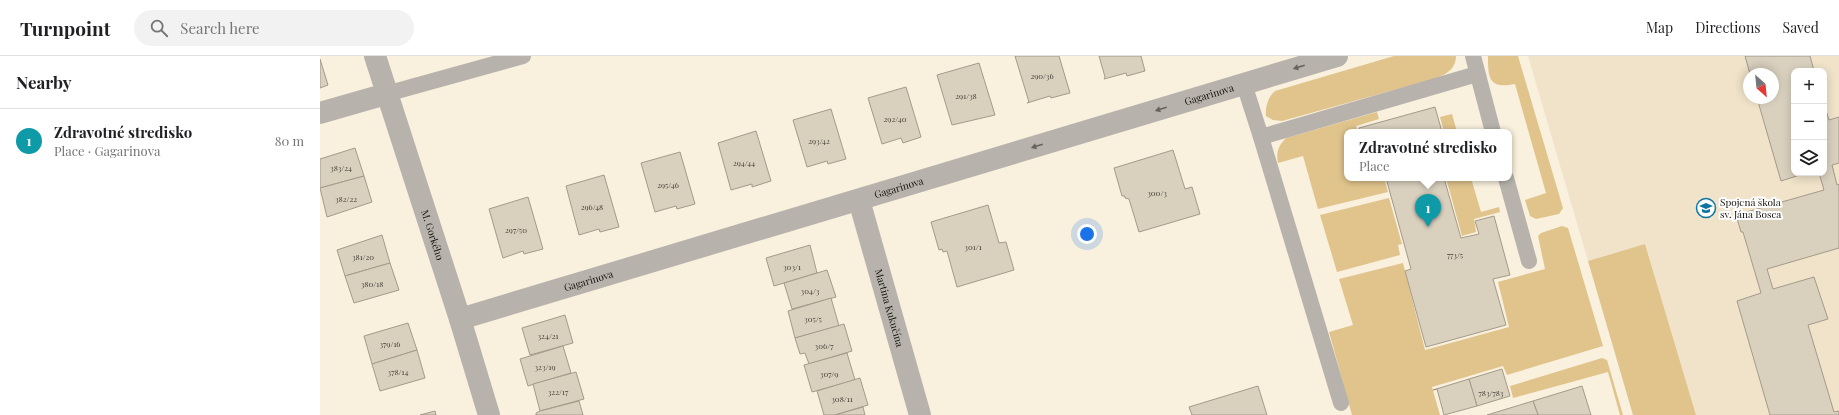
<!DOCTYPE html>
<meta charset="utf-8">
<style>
body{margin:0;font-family:"Playfair Display",serif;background:#f2f2f2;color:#202124}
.controls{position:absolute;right:12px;top:12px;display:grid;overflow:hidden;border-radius:8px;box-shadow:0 2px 10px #0003}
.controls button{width:36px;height:36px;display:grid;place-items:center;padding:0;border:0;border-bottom:1px solid #e0e0e0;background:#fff;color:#202124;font:20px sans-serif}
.compass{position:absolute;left:1423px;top:12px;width:36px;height:36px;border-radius:50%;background:#fff;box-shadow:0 2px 10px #0003;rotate:153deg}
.you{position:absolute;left:767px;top:178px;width:14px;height:14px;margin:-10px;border:3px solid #fff;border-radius:50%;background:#1a73e8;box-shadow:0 0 0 6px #1a73e833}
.badge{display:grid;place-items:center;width:26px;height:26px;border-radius:50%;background:#db2777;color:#fff;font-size:13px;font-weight:700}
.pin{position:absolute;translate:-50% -33px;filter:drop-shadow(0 1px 2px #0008)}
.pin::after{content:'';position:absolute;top:21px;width:14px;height:12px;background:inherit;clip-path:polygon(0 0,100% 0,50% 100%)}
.popup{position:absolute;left:1024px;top:73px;width:168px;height:52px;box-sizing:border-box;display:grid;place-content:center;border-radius:8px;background:#fff;filter:drop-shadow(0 1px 3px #0005);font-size:13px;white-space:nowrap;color:#757577}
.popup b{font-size:15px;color:#202124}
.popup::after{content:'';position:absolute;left:50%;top:100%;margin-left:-8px;border:8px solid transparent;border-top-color:#fff}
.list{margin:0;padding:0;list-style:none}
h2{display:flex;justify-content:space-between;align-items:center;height:52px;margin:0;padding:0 16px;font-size:17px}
h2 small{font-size:13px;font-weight:400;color:#757577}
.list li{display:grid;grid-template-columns:26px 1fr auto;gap:12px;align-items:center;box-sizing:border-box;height:64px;padding:0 16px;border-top:1px solid #e0e0e0}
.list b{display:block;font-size:15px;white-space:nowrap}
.list p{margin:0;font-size:13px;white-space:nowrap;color:#757577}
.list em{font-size:13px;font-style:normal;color:#757577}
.icon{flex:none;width:22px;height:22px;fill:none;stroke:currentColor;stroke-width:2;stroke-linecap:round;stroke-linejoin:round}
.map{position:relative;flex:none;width:1519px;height:359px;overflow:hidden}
header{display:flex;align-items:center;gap:24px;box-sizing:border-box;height:56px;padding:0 20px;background:#fff;border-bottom:1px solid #e0e0e0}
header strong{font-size:19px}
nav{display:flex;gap:22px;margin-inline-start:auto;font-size:14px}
.search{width:280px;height:36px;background:#f2f2f2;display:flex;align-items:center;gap:10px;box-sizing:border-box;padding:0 14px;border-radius:22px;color:#757577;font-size:15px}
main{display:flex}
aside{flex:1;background:#fff}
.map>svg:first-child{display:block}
</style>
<header>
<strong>Turnpoint</strong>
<div class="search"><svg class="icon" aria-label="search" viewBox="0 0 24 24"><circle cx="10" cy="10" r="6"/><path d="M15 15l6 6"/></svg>Search here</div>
<nav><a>Map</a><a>Directions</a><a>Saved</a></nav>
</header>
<main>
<aside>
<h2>Nearby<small></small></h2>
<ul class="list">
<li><span class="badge" style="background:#0f9aa8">1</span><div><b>Zdravotné stredisko</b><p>Place · Gagarinova</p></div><em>80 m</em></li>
</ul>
</aside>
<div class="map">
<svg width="1519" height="359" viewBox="0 0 1519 359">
<rect width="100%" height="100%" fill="#f9f0de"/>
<!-- built -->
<path fill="#f0e3ca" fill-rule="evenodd" d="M 1208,0 L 1519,0 L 1519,359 L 1376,359 L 1325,188 L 1268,205 ZM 1474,15 L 1504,15 L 1504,117 L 1474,117 ZM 1429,18 L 1453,18 L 1453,42 L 1429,42 Z"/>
<!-- green -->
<g fill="#e0c48c">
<path d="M 1074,0 L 1136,0 C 1136,12 1128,17 1117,22 L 962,65 L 953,64 L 946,60 C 945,51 948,41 955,35 Z"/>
<path d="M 1168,0 L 1198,0 L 1243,152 L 1239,158 L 1216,163 L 1210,160 L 1205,144 L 1226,137 L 1195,28 C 1169,33 1168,23 1168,0 Z"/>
<path d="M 1057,56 L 1059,63 L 1036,70 L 1038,76 L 1027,76 L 1027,122 L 1064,122 L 1068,136 L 998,153 L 983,100 L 958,107 C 956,96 958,90 966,82 Z"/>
<path d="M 1132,58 L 1137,76 L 1124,76 L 1120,61 Z"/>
<path d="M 1126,122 L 1151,122 L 1161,156 L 1179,151 L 1180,156 L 1154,163 L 1156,176 L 1142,180 Z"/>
<path d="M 1069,142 L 1082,188 L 1078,189 L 1080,199 L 1017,216 L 1000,159 Z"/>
<path d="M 1242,170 L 1248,172 L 1283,290 L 1187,319 L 1183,310 L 1112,331 L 1120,359 L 1032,359 L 1009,276 L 1033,269 L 1019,223 L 1083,207 L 1105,294 L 1189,271 L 1178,226 L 1225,213 L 1218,180 L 1221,177 Z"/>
<path d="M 1325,188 L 1376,359 L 1313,359 L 1268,205 Z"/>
<path d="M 1282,302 L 1287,304 L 1303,359 L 1300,359 L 1288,316 L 1193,342 L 1190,330 Z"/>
</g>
<!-- building -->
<g fill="#d9d0be" stroke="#a39a8a">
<path d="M 695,0 L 739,0 L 750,37 L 731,42 L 730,40 L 707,47 L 709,46 Z"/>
<path d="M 779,0 L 821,0 L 825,15 L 807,20 L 806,17 L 784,23 L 785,21 Z"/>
<path d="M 1425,0 L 1490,0 L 1494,15 L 1474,15 L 1474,117 L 1486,117 L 1461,125 L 1437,42 L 1453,42 L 1453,18 L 1430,18 Z"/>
<path d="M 0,3 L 8,29 L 0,32 Z"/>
<path d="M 659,7 L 675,59 L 632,69 L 617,19 Z"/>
<path d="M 586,31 L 601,81 L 583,87 L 581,82 L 562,88 L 548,42 Z"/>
<path d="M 1504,48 L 1509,64 L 1519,61 L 1519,107 L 1512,109 L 1517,129 L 1519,128 L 1519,192 L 1447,213 L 1453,233 L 1494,221 L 1508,263 L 1488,269 L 1514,356 L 1519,355 L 1519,359 L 1450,359 L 1417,245 L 1441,237 L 1423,176 L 1421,176 L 1416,159 L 1504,134 L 1499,117 L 1504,117 Z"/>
<path d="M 1115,51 L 1122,76 L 1040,76 L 1039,72 Z"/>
<path d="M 511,53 L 526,103 L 508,108 L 507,105 L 487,111 L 473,64 Z"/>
<path d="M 436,75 L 451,125 L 432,131 L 432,128 L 411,134 L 398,87 Z"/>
<path d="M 35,92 L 44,120 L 0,132 L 0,103 Z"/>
<path d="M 853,94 L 865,133 L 872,131 L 880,158 L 819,176 L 809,143 L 805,142 L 805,140 L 802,140 L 794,112 Z"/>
<path d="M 360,96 L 375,148 L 357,153 L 356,150 L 335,156 L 321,107 Z"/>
<path d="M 284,119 L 299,171 L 280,176 L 279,173 L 259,179 L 246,130 Z"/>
<path d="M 44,120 L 52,146 L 7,161 L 0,132 Z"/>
<path d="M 1066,122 L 1124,122 L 1141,182 L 1159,178 L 1155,165 L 1174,160 L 1190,219 L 1173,223 L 1186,269 L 1106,291 L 1085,215 L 1091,213 Z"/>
<path d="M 208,141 L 223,193 L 204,198 L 203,195 L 183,202 L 169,153 Z"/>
<path d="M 668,149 L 679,187 L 686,186 L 694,214 L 637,231 L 627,195 L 623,196 L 622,193 L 619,194 L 611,166 Z"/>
<path d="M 62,179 L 70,207 L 25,220 L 17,194 Z"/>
<path d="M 490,189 L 497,217 L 454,230 L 446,202 Z"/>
<path d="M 70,207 L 79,234 L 34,247 L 25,220 Z"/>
<path d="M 507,214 L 516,241 L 472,253 L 464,227 Z"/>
<path d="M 511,242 L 519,270 L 475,282 L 468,255 Z"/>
<path d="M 245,259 L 253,287 L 210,299 L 202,272 Z"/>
<path d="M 88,267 L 97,294 L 52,308 L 44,280 Z"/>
<path d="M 524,268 L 532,295 L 489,308 L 485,297 L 480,298 L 475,282 Z"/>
<path d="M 243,290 L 251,317 L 208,330 L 200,303 Z"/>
<path d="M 97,294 L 105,322 L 60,335 L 52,308 Z"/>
<path d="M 527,297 L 535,324 L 492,336 L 484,309 Z"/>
<path d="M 1182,313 L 1190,340 L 1157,350 L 1149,323 Z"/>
<path d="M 256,316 L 264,343 L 220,355 L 213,328 Z"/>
<path d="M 540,322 L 548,349 L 515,359 L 504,359 L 497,335 Z"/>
<path d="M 1149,323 L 1157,350 L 1124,359 L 1117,333 L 1113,334 Z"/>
<path d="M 938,330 L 947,359 L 872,359 L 869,351 Z"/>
<path d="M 1262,330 L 1271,359 L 1218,359 L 1213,345 Z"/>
<path d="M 259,345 L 263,359 L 216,359 L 216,357 L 220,355 Z"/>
<path d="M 1213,345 L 1218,359 L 1167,359 Z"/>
<path d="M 543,351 L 545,359 L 515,359 Z"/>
<path d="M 115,355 L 116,359 L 100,359 Z"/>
</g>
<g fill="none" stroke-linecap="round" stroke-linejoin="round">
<!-- service -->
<g stroke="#b7b3ac" stroke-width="16">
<path d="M 1153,0 L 1173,76"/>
<path d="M 924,28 L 941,81 L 1021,347"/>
<path d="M 66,38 L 203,0"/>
<path d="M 941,81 L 1157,18"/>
<path d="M 1186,122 L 1209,205"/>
</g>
<!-- minor -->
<g stroke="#b7b3ac" stroke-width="22">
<path id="s1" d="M 55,0 L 140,263 L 169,359"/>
<path d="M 0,57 L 66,38"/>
<path id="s2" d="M 539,144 L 600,359"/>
<path id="s3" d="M 140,263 L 1017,0"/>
</g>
</g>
<!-- one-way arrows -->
<defs><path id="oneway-solid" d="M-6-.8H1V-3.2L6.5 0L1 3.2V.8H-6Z"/></defs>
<g fill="#66625c">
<use href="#oneway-solid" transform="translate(979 11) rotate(163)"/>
<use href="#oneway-solid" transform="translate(841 53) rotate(163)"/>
<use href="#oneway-solid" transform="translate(717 90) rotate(163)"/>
</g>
<!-- icons -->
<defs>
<g id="school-ring" transform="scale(1)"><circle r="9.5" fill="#fefefe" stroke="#0c75a0" stroke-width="1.5"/><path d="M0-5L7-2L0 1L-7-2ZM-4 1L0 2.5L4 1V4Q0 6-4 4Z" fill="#0c75a0"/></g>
</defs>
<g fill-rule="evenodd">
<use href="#school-ring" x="1386" y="152"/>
</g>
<g text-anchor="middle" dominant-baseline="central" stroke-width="4" stroke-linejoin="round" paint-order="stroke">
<!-- number labels -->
<g font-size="8" fill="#454138">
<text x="722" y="19">290/36</text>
<text x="646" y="39">291/38</text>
<text x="575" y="62">292/40</text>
<text x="499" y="84">293/42</text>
<text x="424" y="106">294/44</text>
<text x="21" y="111">383/24</text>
<text x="348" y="128">295/46</text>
<text x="837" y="136">300/3</text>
<text x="26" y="142">382/22</text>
<text x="272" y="150">296/48</text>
<text x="196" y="173">297/50</text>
<text x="653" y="190">301/1</text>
<text x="1135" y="198">773/5</text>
<text x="43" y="200">381/20</text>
<text x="472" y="210">303/1</text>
<text x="52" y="227">380/18</text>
<text x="490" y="234">304/3</text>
<text x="493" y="262">305/5</text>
<text x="228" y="279">324/21</text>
<text x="70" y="287">379/16</text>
<text x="504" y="289">306/7</text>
<text x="225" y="310">323/19</text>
<text x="78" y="315">378/14</text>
<text x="509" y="317">307/9</text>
<text x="238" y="335">322/17</text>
<text x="1171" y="336">783/783</text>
<text x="522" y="342">308/11</text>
</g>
<!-- street labels -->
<g font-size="10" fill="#14110b" stroke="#fefefe">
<text stroke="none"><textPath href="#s3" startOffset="782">Gagarinova</textPath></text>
<text stroke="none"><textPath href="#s3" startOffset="458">Gagarinova</textPath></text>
<text stroke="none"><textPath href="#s1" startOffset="188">M. Gorkého</textPath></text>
<text stroke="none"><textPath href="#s3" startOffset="134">Gagarinova</textPath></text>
<text stroke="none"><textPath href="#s2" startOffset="112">Martina Kukučína</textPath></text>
</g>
<!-- poi labels -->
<g font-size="10" fill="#14110b" stroke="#fefefe" text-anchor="start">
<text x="1400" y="146">Spojená škola<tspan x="1400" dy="12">sv. Jána Bosca</tspan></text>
</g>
</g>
</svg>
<div class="controls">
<button>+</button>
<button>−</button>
<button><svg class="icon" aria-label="layers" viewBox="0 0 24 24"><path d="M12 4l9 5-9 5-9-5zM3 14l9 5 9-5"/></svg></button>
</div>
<svg class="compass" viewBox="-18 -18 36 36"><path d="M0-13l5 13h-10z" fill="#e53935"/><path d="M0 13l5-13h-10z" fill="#757577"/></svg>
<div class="you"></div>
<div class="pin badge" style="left:1108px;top:171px;background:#0f9aa8">1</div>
<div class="popup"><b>Zdravotné stredisko</b>Place</div>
</div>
</main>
